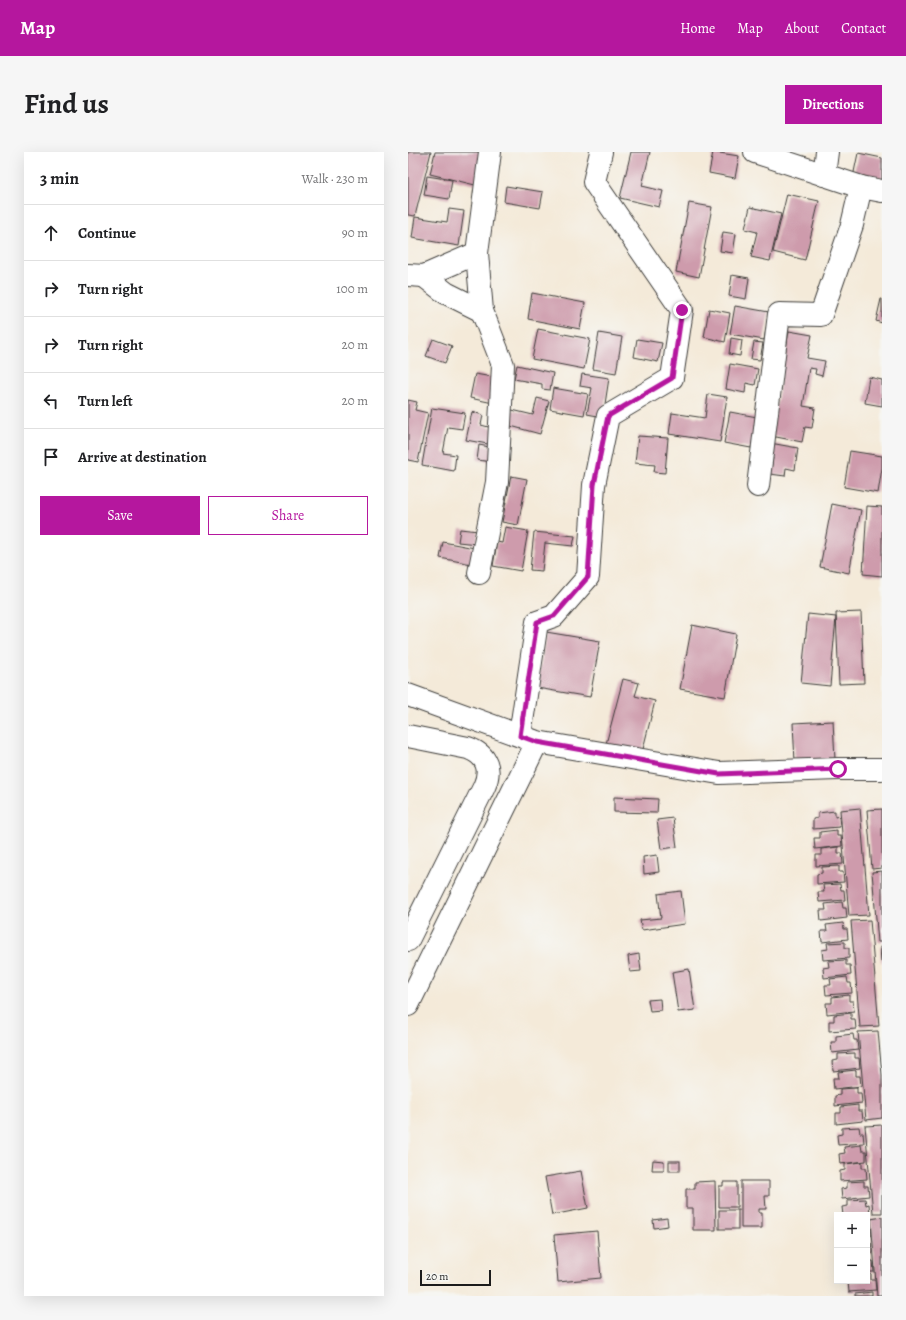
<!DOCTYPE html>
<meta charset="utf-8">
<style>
body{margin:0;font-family:Alegreya,serif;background:#f6f6f6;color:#202124}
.controls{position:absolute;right:12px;bottom:12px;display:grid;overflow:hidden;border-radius:0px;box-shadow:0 4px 16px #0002}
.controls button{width:36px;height:36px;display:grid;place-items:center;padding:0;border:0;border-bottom:1px solid #e0e0e0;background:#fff;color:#202124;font:20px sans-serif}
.scale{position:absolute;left:12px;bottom:10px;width:71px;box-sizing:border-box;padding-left:4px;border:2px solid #1c1c1c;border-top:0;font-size:11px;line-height:14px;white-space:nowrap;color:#1c1c1c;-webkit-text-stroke:3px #f6f6f2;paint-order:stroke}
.stop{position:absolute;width:12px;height:12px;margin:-9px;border:3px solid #b5179e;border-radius:50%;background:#fff}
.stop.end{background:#b5179e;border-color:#fff;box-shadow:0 1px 4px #0008}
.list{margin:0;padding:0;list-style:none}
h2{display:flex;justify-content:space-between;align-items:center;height:52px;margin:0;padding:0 16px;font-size:17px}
h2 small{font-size:13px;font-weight:400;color:#757577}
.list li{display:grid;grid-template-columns:26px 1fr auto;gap:12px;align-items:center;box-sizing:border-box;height:56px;padding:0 16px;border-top:1px solid #e0e0e0}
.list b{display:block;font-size:15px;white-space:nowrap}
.list em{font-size:13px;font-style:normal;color:#757577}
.actions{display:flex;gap:8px;padding:12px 16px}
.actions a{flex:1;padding:9px 0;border:1px solid #b5179e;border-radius:0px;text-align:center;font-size:14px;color:#b5179e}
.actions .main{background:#b5179e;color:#fff}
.icon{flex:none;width:22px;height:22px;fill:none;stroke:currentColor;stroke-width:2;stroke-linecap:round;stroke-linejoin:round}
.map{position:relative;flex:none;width:474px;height:1144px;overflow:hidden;border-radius:0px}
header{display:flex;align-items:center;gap:24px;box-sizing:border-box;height:56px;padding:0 20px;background:#b5179e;color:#fff}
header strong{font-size:19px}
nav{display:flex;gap:22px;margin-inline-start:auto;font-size:14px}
.intro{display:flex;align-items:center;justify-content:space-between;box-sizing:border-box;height:96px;padding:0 24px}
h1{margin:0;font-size:28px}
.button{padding:10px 18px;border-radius:0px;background:#b5179e;color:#fff;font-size:14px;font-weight:700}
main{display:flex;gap:24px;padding:0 24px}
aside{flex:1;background:#fff;border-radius:0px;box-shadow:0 4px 16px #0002}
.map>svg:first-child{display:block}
</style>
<header>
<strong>Map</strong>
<nav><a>Home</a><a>Map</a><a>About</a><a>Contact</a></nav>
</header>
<div class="intro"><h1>Find us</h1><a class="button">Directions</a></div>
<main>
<aside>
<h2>3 min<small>Walk · 230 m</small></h2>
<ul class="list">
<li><svg class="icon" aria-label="ahead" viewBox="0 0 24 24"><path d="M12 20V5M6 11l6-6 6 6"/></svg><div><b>Continue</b></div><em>90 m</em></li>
<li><svg class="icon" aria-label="right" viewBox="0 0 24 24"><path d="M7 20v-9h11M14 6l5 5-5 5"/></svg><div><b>Turn right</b></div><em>100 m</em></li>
<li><svg class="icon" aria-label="right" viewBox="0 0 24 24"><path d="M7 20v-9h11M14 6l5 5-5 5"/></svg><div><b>Turn right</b></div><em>20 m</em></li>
<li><svg class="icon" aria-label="left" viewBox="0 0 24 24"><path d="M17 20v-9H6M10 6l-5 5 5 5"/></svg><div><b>Turn left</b></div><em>20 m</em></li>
<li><svg class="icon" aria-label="arrive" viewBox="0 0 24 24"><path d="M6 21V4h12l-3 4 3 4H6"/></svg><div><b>Arrive at destination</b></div></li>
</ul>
<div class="actions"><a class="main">Save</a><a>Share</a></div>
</aside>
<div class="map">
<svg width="474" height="1144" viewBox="0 0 474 1144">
<rect width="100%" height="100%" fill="#f6f6f2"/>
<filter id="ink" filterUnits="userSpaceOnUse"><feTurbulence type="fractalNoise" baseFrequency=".025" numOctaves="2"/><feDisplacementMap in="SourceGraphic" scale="8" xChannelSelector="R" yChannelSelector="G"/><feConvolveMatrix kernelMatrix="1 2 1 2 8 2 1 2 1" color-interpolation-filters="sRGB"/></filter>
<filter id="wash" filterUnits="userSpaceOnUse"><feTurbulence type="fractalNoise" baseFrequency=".012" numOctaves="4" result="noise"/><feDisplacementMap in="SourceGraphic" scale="16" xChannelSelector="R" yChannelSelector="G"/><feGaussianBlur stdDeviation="0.9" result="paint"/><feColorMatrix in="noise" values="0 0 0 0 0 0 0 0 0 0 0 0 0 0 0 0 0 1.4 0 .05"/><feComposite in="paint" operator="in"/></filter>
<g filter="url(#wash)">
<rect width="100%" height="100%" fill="#f4ead9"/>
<g id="blocks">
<!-- building -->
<g fill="#ce9bac">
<path d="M 0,0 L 23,0 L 7,64 L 0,63 Z"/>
<path d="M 27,0 L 75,0 L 67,33 L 22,22 Z"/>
<path d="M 223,0 L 242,0 L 234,34 L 255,39 L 251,55 L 212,46 Z"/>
<path d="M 305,0 L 331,4 L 327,26 L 301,21 Z"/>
<path d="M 450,1 L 474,6 L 474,31 L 445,25 Z"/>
<path d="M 19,24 L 44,28 L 41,47 L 16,43 Z"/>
<path d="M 98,34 L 135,40 L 132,56 L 96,50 Z"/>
<path d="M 379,42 L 411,49 L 397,108 L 365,100 Z"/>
<path d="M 281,51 L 304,55 L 291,125 L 268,120 Z"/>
<path d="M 342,55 L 373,62 L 362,109 L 343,105 L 349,80 L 337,77 Z"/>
<path d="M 41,57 L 56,59 L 51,94 L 4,86 L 7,65 L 39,70 Z"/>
<path d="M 315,80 L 328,82 L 325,101 L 312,99 Z"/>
<path d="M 324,123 L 341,126 L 338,147 L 321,144 Z"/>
<path d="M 124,141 L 177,151 L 172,177 L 120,167 Z"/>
<path d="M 473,147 L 474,147 L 474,171 L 468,169 Z"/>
<path d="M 327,154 L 361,160 L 356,188 L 322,182 Z"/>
<path d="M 301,157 L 322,161 L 317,190 L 296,185 Z"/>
<path d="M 130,177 L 182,187 L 176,217 L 124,207 Z"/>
<path d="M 381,179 L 404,183 L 399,206 L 417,209 L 414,224 L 407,222 L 408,217 L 401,216 L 395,254 L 407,256 L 404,276 L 397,275 L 394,290 L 363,284 Z"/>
<path d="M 191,181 L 214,185 L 208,221 L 185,217 Z"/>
<path d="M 323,186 L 334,188 L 332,204 L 321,202 Z"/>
<path d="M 25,187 L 44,194 L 37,211 L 18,204 Z"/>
<path d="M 229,187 L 254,191 L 250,210 L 226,205 Z"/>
<path d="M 346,190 L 355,191 L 352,208 L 343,207 Z"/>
<path d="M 322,212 L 350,217 L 347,233 L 338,231 L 337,241 L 318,237 Z"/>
<path d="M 109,213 L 145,221 L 142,238 L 134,237 L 134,232 L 106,227 Z"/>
<path d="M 67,222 L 90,226 L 85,251 L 62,246 Z"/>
<path d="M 174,222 L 201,226 L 195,265 L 179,262 L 184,236 L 172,234 Z"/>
<path d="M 461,225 L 474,228 L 474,254 L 457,251 Z"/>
<path d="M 145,236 L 180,242 L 176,263 L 142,257 Z"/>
<path d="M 300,242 L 319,245 L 312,290 L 261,282 L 264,261 L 297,266 Z"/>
<path d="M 129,246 L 141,249 L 132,282 L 99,273 L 104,258 L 125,263 Z"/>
<path d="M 0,248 L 9,250 L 7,258 L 20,261 L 10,310 L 0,308 Z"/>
<path d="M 24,256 L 57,261 L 54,277 L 40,275 L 35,301 L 48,303 L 46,319 L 14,313 Z"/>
<path d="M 64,260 L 75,263 L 73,273 L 88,277 L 85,293 L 58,288 Z"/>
<path d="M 322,260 L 349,265 L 343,296 L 316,291 Z"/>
<path d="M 230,284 L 260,286 L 257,321 L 246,320 L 247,313 L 227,311 Z"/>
<path d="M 362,291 L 390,296 L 387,318 L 378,316 L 377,324 L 362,322 L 365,306 L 360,305 Z"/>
<path d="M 71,293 L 87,296 L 85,310 L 69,308 Z"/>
<path d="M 442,299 L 474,304 L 474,316 L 470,341 L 436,335 Z"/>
<path d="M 103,324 L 119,327 L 110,373 L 94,370 Z"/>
<path d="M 424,352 L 453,358 L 441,421 L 412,415 Z"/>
<path d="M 459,354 L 474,355 L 474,424 L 455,422 Z"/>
<path d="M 97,375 L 120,379 L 113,419 L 85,414 L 89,390 L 94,391 Z"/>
<path d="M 52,377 L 70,379 L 69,392 L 50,390 Z"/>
<path d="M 126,380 L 167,384 L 165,394 L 137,391 L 134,419 L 122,418 Z"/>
<path d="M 35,390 L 72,397 L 69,413 L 32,406 Z"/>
<path d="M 453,460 L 456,531 L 431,532 L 428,461 Z"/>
<path d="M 400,462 L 428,465 L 422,534 L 393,531 Z"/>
<path d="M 284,473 L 328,482 L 317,545 L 272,537 Z"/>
<path d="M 138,480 L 192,489 L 182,545 L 129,536 Z"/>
<path d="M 215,527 L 231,531 L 227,544 L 247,549 L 234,601 L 198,592 Z"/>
<path d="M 425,569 L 427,608 L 387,610 L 385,571 Z"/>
<path d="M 206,645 L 250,647 L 249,661 L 206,660 Z"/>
<path d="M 452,656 L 461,763 L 441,764 L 432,658 Z"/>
<path d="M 474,657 L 474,716 L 464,717 L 459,658 Z"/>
<path d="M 427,659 L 427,665 L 431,664 L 432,675 L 405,677 L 405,667 L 410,666 L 410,661 Z"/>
<path d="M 265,666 L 269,695 L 253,697 L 249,668 Z"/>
<path d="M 429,678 L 429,684 L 433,684 L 434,694 L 407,697 L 406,686 L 412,686 L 412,680 Z"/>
<path d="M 430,695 L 430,701 L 434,701 L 435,712 L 408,714 L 408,703 L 413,703 L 413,697 Z"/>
<path d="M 249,703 L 251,720 L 236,722 L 235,705 Z"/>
<path d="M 431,714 L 431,720 L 435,720 L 436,730 L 409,732 L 409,722 L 414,721 L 414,715 Z"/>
<path d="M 474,719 L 474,790 L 470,790 L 464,720 Z"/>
<path d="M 432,732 L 433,738 L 436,738 L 437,748 L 411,750 L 410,740 L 416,740 L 415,733 Z"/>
<path d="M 273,739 L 277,772 L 234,778 L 232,768 L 253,766 L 250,742 Z"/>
<path d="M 434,750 L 435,756 L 438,756 L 439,766 L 413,769 L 412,758 L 418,758 L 417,752 Z"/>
<path d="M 462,768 L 471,874 L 452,875 L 443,769 Z"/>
<path d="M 435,771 L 436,777 L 439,777 L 440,787 L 414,790 L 413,779 L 419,779 L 418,773 Z"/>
<path d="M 437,790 L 437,796 L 441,796 L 441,806 L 415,808 L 414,798 L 420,797 L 419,791 Z"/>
<path d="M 474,794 L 474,810 L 473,810 L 472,795 Z"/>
<path d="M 231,802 L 233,819 L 222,820 L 220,804 Z"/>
<path d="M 438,808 L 438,813 L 442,813 L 443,823 L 416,826 L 415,816 L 421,815 L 420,809 Z"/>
<path d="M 281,817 L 287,858 L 270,860 L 264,820 Z"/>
<path d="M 439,825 L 440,831 L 443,831 L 444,841 L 418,843 L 417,833 L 423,833 L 422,827 Z"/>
<path d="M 441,843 L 441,849 L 445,849 L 446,859 L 419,862 L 418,851 L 424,851 L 424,845 Z"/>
<path d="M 252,847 L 253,858 L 242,859 L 240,848 Z"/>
<path d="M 443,861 L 443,867 L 447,867 L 448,877 L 421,879 L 421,869 L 426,869 L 426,863 Z"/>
<path d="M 470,879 L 474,923 L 474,966 L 458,968 L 450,880 Z"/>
<path d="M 445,882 L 446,888 L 449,888 L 450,898 L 424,901 L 423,890 L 428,890 L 428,884 Z"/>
<path d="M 447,901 L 447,906 L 451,906 L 452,916 L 425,919 L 424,909 L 430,908 L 430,902 Z"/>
<path d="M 448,918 L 448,924 L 452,924 L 453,934 L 426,937 L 425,926 L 431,926 L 430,920 Z"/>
<path d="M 449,936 L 449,941 L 453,941 L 454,951 L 427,954 L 427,944 L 432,943 L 432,937 Z"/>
<path d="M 450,953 L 450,959 L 454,959 L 455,969 L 428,972 L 428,961 L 433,961 L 433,955 Z"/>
<path d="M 474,973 L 474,1061 L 465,1061 L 457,974 Z"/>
<path d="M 451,975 L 452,981 L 455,981 L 456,991 L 430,993 L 429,983 L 434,982 L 434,976 Z"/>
<path d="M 453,993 L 454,999 L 458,999 L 458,1009 L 432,1012 L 431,1002 L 437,1001 L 436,995 Z"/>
<path d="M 245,1008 L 256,1009 L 256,1018 L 244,1018 Z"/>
<rect x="261" y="1009" width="11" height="10"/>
<path d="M 454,1010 L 454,1016 L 458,1016 L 459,1027 L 432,1029 L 432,1019 L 437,1018 L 437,1012 Z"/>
<path d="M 173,1019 L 180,1056 L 144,1063 L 137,1025 Z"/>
<path d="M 307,1029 L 308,1078 L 285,1078 L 285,1056 L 278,1056 L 278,1037 L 287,1037 L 287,1030 Z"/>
<path d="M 333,1029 L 361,1029 L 361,1044 L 357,1044 L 358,1057 L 351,1057 L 351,1061 L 354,1061 L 354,1076 L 333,1076 Z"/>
<path d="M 456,1029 L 456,1034 L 460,1034 L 461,1044 L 434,1047 L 433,1037 L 439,1036 L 439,1030 Z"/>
<path d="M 315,1030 L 329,1030 L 329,1055 L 311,1055 L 311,1034 L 315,1034 Z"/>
<path d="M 457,1047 L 458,1053 L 461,1052 L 462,1063 L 435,1063 L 434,1055 L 440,1054 L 440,1048 Z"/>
<rect x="311" y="1058" width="19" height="19"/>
<path d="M 474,1065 L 474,1144 L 469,1144 L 463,1067 Z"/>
<path d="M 259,1066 L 260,1074 L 246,1076 L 245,1068 Z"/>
<path d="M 459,1074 L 462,1074 L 463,1084 L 459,1084 Z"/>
<path d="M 189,1079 L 193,1126 L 150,1130 L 146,1083 Z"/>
<path d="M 463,1091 L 464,1102 L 459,1102 L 459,1092 Z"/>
<path d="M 461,1103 L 462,1109 L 465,1109 L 466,1120 L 459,1120 L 459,1104 Z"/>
<path d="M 459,1122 L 463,1122 L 463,1128 L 467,1128 L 468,1138 L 441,1140 L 440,1130 L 459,1129 Z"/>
<path d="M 464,1140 L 464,1144 L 447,1144 L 447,1142 Z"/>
</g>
</g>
</g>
<g filter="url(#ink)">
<use href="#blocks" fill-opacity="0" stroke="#3c3b38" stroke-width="1"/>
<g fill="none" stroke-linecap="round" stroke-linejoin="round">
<!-- minor casing -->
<g stroke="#3c3b38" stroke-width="24">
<g id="minor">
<path d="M 347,0 L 453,35 L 474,39"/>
<path d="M 416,23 L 419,0"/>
<path d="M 0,123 L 16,124 L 69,101"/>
<path d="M 16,124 L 38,141 L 74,159"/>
<path d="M 350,334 L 371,162 L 413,163 L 444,73 L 453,35"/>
<path d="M 71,421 L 89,330 L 95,213 L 74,159 L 69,101 L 82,0"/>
<path d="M 0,543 L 129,590 L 311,621 L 430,617 L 474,617"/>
<path d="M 112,583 L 129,470 L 146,464 L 180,425 L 186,333 L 200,264 L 264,226 L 274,158 L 186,30 L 193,0"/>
<path d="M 0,584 L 60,596 C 79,603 84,617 76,635 L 0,788"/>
<path d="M 0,853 L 129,590"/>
</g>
</g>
<!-- minor -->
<use href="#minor" stroke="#fff" stroke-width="22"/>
</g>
</g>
<g fill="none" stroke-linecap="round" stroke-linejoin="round" filter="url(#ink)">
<!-- route -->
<path stroke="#b5179e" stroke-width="5" d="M 274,158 L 264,226 L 200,264 L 186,333 L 180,425 L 146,464 L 129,470 L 112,584 L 129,590 L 311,622 L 430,617"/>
</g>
</svg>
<div class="controls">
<button>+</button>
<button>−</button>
</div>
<div class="scale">20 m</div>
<div class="stop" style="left:430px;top:617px"></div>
<div class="stop end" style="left:274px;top:158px"></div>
</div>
</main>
